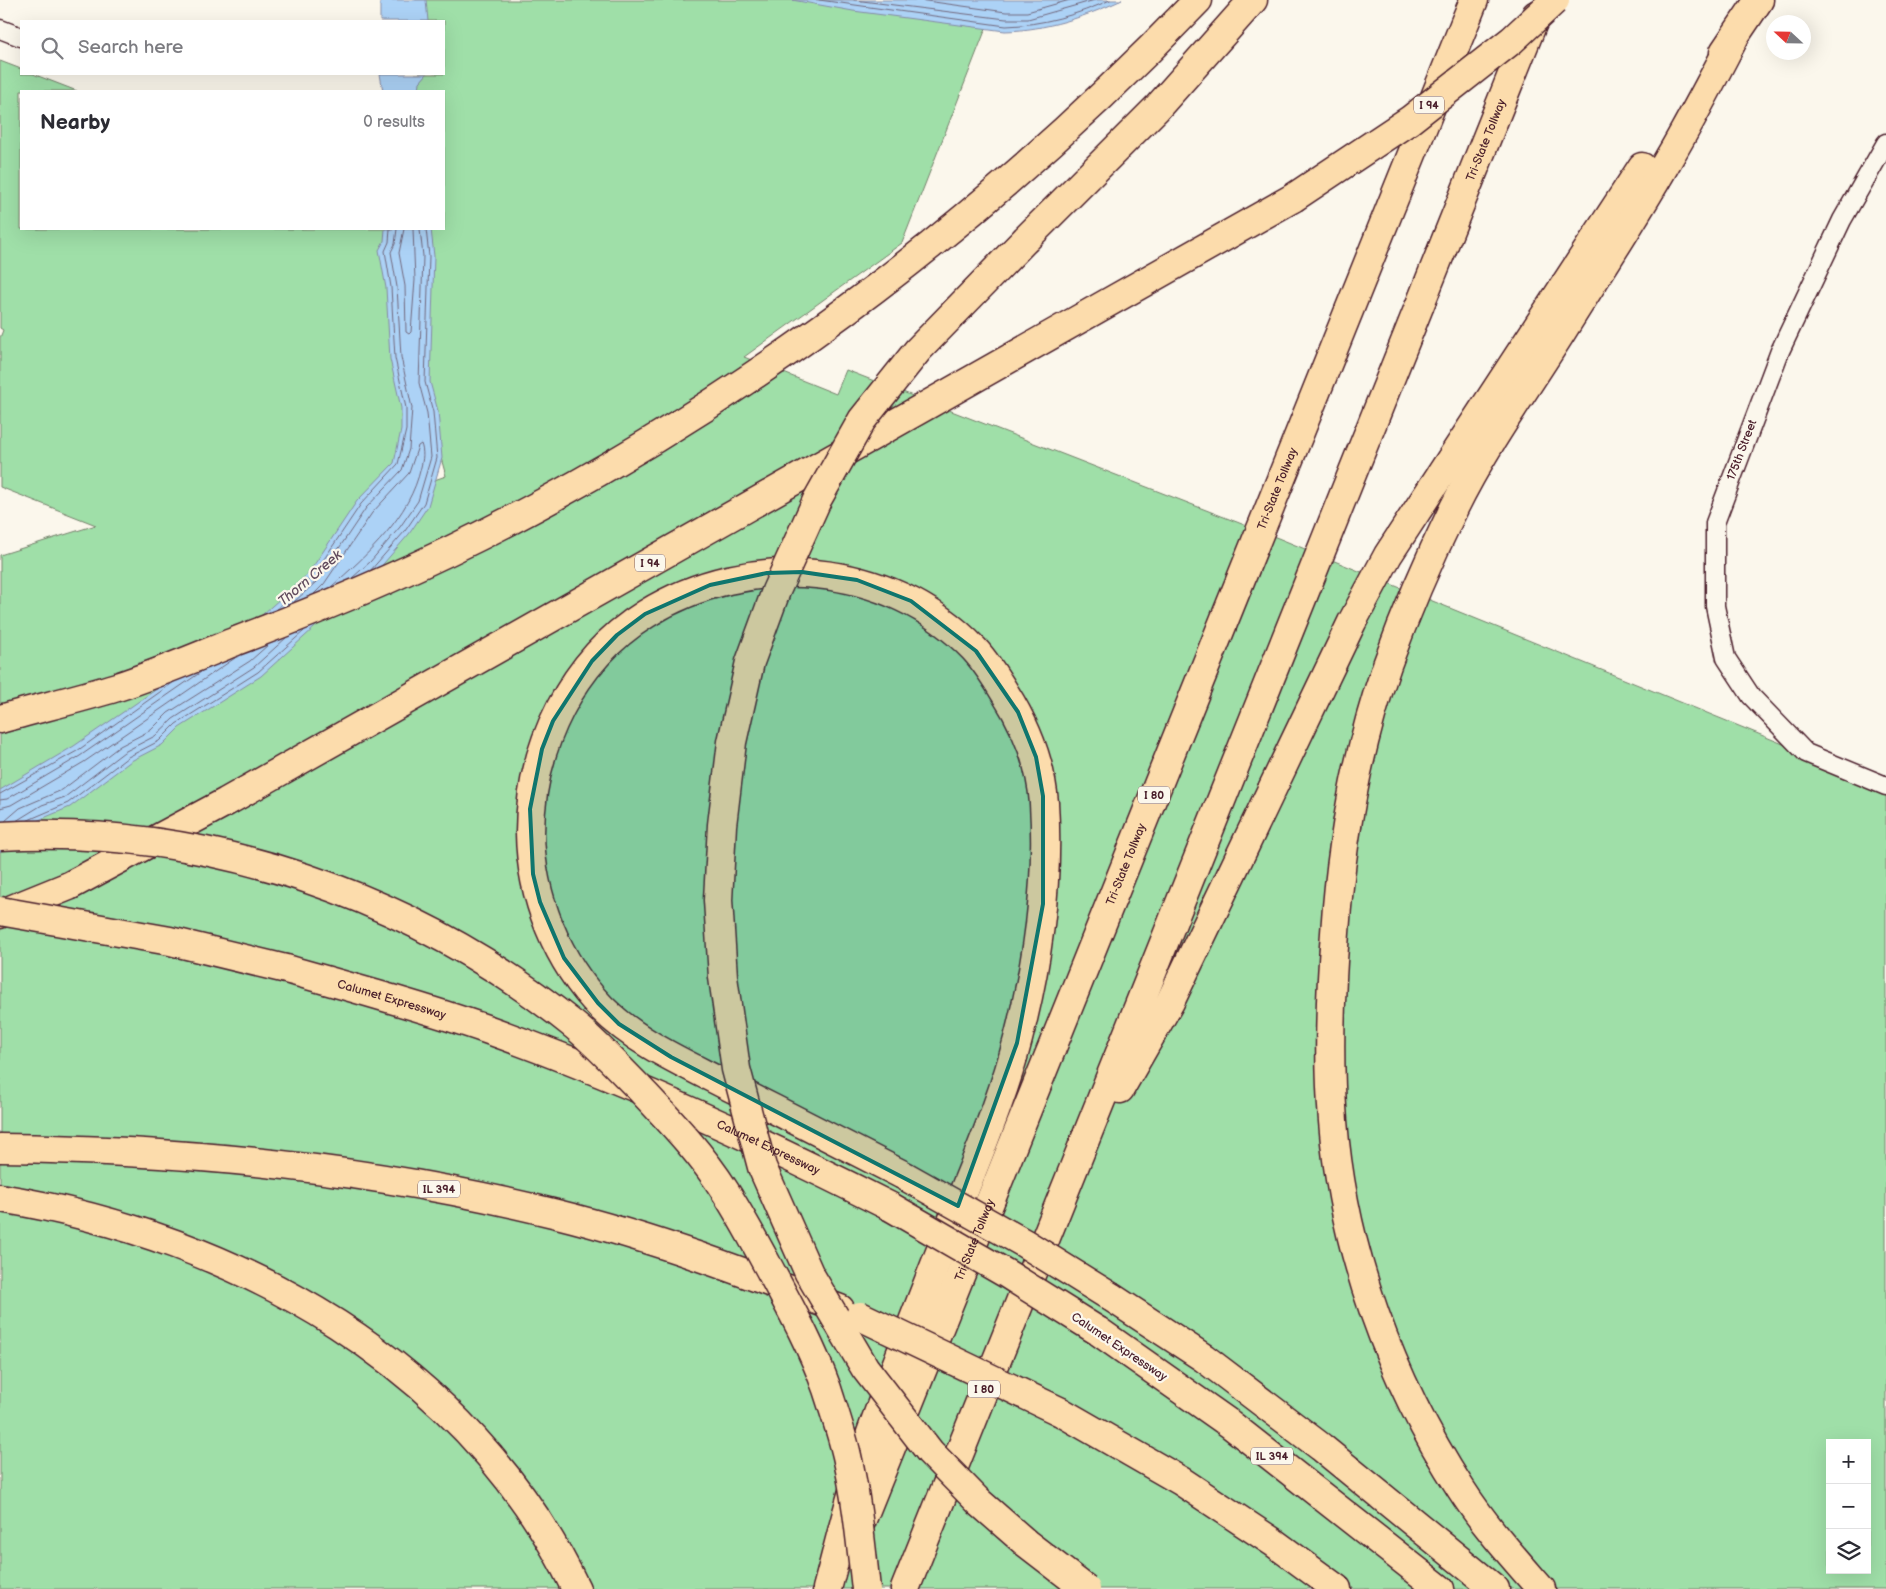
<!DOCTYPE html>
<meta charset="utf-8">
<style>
body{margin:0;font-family:"Balsamiq Sans",sans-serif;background:#f7f7f7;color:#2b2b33}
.controls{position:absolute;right:15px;bottom:15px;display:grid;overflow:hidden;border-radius:0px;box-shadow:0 5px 20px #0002}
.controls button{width:45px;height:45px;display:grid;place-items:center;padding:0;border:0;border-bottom:1px solid #e1e1e2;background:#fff;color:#2b2b33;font:25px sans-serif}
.compass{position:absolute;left:1766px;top:15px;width:45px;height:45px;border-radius:50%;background:#fff;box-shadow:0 5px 20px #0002;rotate:292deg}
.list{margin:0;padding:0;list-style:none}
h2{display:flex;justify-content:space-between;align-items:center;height:65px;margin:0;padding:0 20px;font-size:21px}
h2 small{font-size:16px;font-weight:400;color:#7c7c81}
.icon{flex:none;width:28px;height:28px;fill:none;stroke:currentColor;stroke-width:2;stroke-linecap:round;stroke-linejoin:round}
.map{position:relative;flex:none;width:1886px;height:1589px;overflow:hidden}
.search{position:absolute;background:#fff;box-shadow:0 5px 20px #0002;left:20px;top:20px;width:425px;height:55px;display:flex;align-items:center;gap:12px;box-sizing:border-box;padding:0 18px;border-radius:0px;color:#7c7c81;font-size:19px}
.panel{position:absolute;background:#fff;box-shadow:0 5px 20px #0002;left:20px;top:90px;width:425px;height:140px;border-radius:0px}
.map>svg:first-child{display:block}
</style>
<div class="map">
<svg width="1886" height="1589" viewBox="0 0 1886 1589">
<rect width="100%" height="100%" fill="#fbf7ec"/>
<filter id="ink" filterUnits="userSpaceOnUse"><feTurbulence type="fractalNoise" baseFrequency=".02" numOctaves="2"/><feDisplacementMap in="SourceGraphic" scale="10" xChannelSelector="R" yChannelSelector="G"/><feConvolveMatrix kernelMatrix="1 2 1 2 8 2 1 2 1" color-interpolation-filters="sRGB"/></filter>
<g filter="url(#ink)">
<!-- green -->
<path fill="#9fdfa8" stroke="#747f6a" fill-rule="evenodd" d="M 415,0 L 840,0 L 990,18 L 902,243 L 744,357 L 836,394 L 846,370 L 1278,538 L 1886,786 L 1886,1589 L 0,1589 L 0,555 L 96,525 L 0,487 L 0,338 L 3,330 L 0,328 L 0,61 L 21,69 L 21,74 L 33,74 L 77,91 L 21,91 L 21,229 L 413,229 L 403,466 L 370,502 L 446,476 L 418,375 L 420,229 L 444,229 L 444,91 L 415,91 L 415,74 L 444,74 L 444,21 L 415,21 ZM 1830,1443 L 1867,1443 L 1867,1570 L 1830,1570 Z"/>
<!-- water -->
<g fill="#acd2f6" stroke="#858aa5">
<path d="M 380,0 L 426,0 L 428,21 L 380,21 Z"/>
<path d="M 792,0 L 1122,0 C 1085,17 1046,30 1005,31 L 853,11 Z"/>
<path d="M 380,74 L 427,74 L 420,82 L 419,91 L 383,91 Z"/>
<path d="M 385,229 L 431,229 L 434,256 L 430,382 L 438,411 L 442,458 L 428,506 L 409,534 L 378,570 L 261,676 L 179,728 L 162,745 L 131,761 L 70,807 L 29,824 L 0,852 L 0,790 L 74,746 L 254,622 L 308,574 L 357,501 L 394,463 L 401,430 L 401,408 L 390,359 L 386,288 L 379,250 L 384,241 Z"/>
</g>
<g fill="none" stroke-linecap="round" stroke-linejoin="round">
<!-- shore -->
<g stroke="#71677c" stroke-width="1">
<path d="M 819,0 L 1006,26 C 1041,25 1078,15 1110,0"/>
<path d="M 854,0 L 1006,19 L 1028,19 L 1095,0"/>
<path d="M 919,0 L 1006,12 L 1027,12 L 1070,0"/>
<path d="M 404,229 L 399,253 L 405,286 L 406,332 L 409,334 L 411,332 L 415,280 L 413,229"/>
<path d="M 370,571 L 405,531 L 424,503 L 437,458 L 433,412 L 425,382 L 429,256 L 426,229"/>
<path d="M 352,578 L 370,562 L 400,527 L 418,501 L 431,457 L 427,413 L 419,383 L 423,256 L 420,229"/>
<path d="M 314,594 L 324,584 L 372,513 L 409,473 L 418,446 L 421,444 C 424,452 423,459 421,467 C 410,517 368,554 331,587"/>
<path d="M 294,602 L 317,581 L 366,508 L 402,470 L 409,449 L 412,408 L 401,357 L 397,287 L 391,252 L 395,244 L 397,229"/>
<path d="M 276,609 L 312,577 L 361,504 L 398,464 L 406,430 L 406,408 L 395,358 L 391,287 L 385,251 L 389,242 L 390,229"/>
<path d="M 0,794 L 77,751 L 174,682"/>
<path d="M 0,800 L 7,799 L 80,756 L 201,672"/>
<path d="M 0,808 L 11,805 L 84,762 L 235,658"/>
<path d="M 5,821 L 20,808 L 62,790 L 120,746 L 151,730 L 168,713 L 250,661 L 268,645"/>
<path d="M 16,821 L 42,805 L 65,797 L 124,752 L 155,736 L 173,719 L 254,667 L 287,637"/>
<path d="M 26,821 L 68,803 L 128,757 L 159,741 L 176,724 L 258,672 L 304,631"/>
</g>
<!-- minor casing -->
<g stroke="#4a1f2b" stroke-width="21">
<g id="minor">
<path d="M 0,29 L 21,37"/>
<path d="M 1886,143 L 1842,220 L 1780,351 L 1715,523 L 1715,606 L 1726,658 L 1751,696 L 1806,753 L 1886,786"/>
</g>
</g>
<!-- motorway casing -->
<g stroke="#4a1f2b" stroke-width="31">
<g id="motorway">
<path d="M 1724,52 L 1759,0"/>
<path d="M 1026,239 L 1157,108 L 1253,0"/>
<path d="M 0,719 C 39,708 78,699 117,687 C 157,674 197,657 236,641 C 329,606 421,567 509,521 C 766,387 998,209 1198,0"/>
<path d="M 0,914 L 69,886 L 226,802 L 1293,198"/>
<path id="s1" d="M 286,969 C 354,988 423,1007 489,1030 C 628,1080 761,1141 891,1207"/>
<path d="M 1120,1089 L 1170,1002 L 1352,622 L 1388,555 L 1642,167"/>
<path d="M 0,1148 C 188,1150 374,1168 557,1214 C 654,1238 747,1273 840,1309"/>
<path d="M 0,1198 C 238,1237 469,1365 576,1589"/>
<path d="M 1111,1297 L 1204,1358 L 1321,1447 L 1495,1589"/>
<path d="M 1098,1331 L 1230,1424 L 1440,1589"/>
<path d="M 1061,1412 L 1181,1481 L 1273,1542 L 1337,1589"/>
<path id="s2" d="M 861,1522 L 1474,0"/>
<path d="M 827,1589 C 841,1537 853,1484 871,1433 C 899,1355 930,1278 960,1201 C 981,1148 1004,1094 1018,1039 C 1038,962 1049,882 1044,803 C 1041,764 1026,726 1005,693 C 996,678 986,662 974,649 C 889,560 749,550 646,614 C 572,660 530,747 530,833 C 531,897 557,962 602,1008 C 638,1044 686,1064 730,1087 C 788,1116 846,1146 903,1175"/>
<path id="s3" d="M 905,1589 L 1536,15"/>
<path d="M 1541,1589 C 1513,1557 1484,1525 1461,1489 C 1391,1381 1343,1250 1333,1121 C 1328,1058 1330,996 1335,933 C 1341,842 1357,751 1387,665 C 1406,612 1429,559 1454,508 C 1484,447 1525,390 1561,333 C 1597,275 1635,218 1669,158 C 1692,119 1713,78 1734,38"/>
</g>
</g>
<!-- minor -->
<use href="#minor" stroke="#fbf7ec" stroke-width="18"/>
<!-- motorway -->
<use href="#motorway" stroke="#fcdcac" stroke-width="28"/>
<!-- motorway-bridge casing -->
<g stroke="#4a1f2b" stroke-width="31" stroke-linecap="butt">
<g id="motorway-bridge">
<path d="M 1293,198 L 1410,120 L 1512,40 L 1555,0"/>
<path d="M 1026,239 L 918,350 L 862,420 L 817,500 L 776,591 L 750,662 L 732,742 L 722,825 L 718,900 L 723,977 L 736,1069 L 762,1167 L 809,1273 L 865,1368 L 930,1452 L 979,1502 L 1026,1543 L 1086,1589"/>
<path d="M 0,836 C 207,824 414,896 575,1026 C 598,1045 618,1067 639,1088 C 669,1120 701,1153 725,1191 C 741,1216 755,1242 769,1268 C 790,1307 812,1347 827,1389 C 834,1411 842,1434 847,1456 C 857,1499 861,1545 866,1589"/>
<path d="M 0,911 L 170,941 L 286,969"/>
<path d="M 903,1175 L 1024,1243 L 1111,1297"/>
<path d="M 891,1207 L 1007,1274 L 1098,1331"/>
<path d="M 860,1316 L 1061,1412"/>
</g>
</g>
<!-- motorway-bridge -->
<use href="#motorway-bridge" stroke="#fcdcac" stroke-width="28"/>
</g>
</g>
<!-- marked area -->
<path fill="#0f766e" fill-opacity="0.2" stroke="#0f766e" stroke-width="4" stroke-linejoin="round" d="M 802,572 L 857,580 L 911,601 L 976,651 L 1018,712 L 1036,757 L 1043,796 L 1043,904 L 1017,1043 L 958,1206 L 671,1057 L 619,1024 L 598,1003 L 564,958 L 540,902 L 533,874 L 530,809 L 542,749 L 553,721 L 592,661 L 617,635 L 645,614 L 710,585 L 767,573 Z"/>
<g text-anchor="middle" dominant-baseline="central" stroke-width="4.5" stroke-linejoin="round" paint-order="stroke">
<!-- shield labels -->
<g fill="#fbf7ec" stroke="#7f6065" stroke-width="1">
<rect x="1414" y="96.5" width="30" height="17" rx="4"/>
<rect x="635" y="554.5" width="30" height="17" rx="4"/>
<rect x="1138" y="786.5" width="32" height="17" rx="4"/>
<rect x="418" y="1180.5" width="42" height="17" rx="4"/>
<rect x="968" y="1380.5" width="32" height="17" rx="4"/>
<rect x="1251" y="1447.5" width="42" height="17" rx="4"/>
</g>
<g font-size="11" font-weight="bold" fill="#4a1f2b">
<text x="1429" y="105">I 94</text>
<text x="650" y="563">I 94</text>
<text x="1154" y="795">I 80</text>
<text x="439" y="1189">IL 394</text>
<text x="984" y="1389">I 80</text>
<text x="1272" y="1456">IL 394</text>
</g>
<!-- street labels -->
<g font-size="12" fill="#4a1f2b" stroke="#fbf7ec">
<text stroke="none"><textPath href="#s3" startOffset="1561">Tri-State Tollway</textPath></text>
<text transform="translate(1742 450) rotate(-69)">175th Street</text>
<text stroke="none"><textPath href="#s2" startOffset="1114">Tri-State Tollway</textPath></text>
<text stroke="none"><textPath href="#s2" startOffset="709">Tri-State Tollway</textPath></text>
<text stroke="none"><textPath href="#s1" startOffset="110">Calumet Expressway</textPath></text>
<text stroke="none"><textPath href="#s1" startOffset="515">Calumet Expressway</textPath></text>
<text stroke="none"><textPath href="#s2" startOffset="304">Tri-State Tollway</textPath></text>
<text transform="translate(1119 1347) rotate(34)">Calumet Expressway</text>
</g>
<!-- water labels -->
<g font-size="14" font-style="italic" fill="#624c5e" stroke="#fbf7ec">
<text transform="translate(310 578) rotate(-40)">Thorn Creek</text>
</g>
</g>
</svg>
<div class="controls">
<button>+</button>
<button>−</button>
<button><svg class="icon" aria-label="layers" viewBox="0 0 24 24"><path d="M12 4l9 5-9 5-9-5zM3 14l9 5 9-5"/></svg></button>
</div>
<svg class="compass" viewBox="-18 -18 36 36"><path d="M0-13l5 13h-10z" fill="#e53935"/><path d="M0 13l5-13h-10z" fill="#7c7c81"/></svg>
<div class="search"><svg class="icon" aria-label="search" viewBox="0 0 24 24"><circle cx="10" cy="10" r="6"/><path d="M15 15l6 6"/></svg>Search here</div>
<section class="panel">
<h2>Nearby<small>0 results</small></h2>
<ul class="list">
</ul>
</section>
</div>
